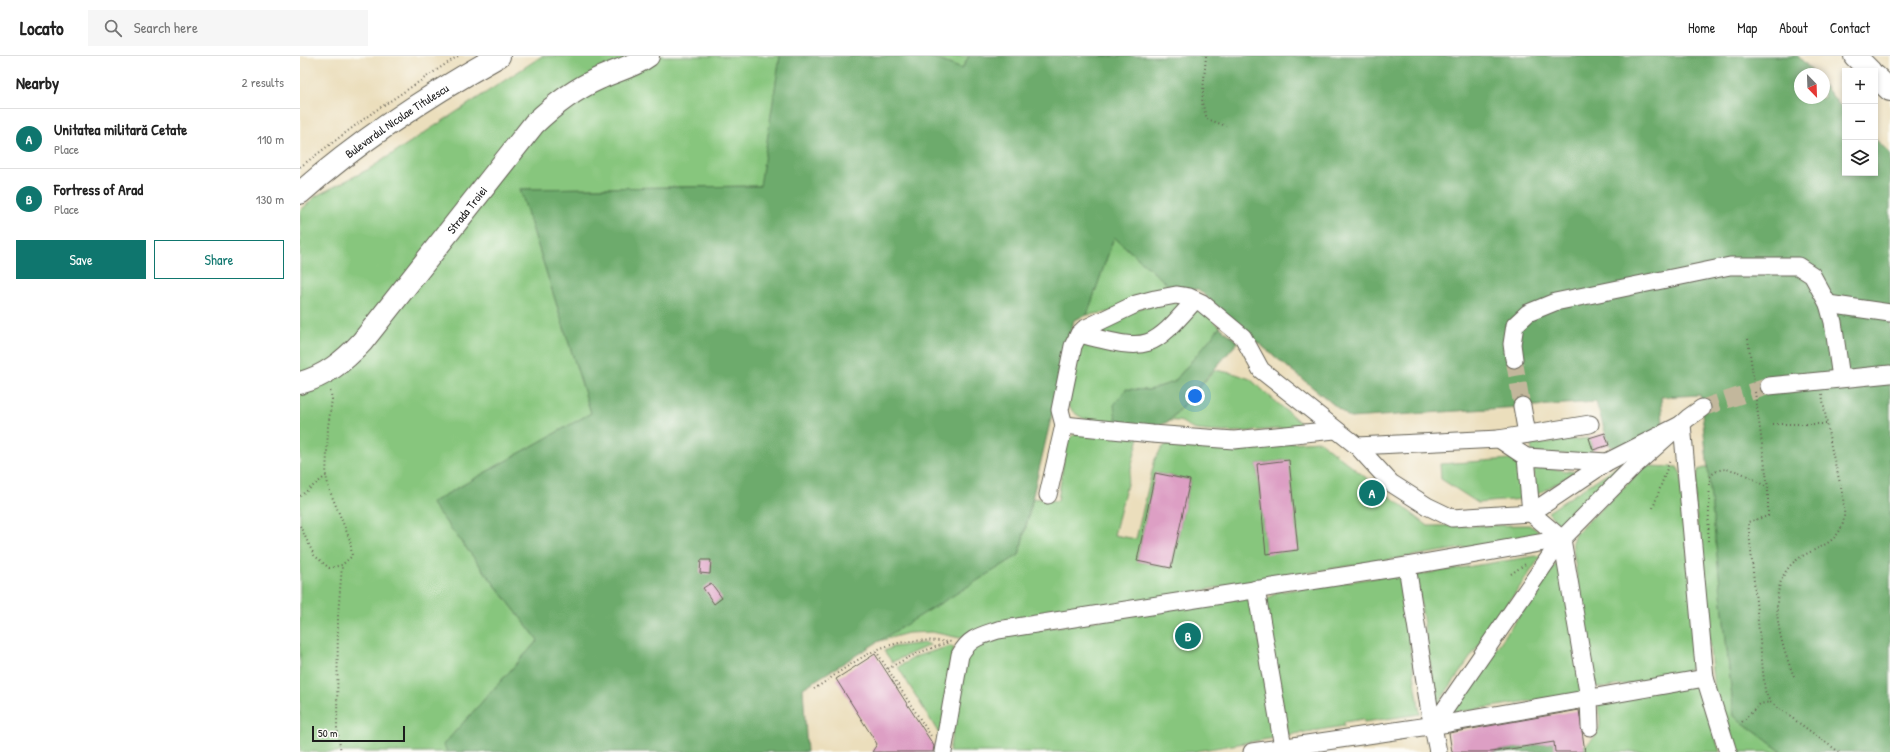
<!DOCTYPE html>
<meta charset="utf-8">
<style>
body{margin:0;font-family:"Patrick Hand",sans-serif;background:#f6f6f6;color:#222}
.controls{position:absolute;right:12px;top:12px;display:grid;overflow:hidden;border-radius:0px;box-shadow:0 2px 6px #0003}
.controls button{width:36px;height:36px;display:grid;place-items:center;padding:0;border:0;border-bottom:1px solid #e0e0e0;background:#fff;color:#222;font:20px sans-serif}
.compass{position:absolute;left:1494px;top:12px;width:36px;height:36px;border-radius:50%;background:#fff;box-shadow:0 2px 6px #0003;rotate:157deg}
.scale{position:absolute;left:12px;bottom:10px;width:93px;box-sizing:border-box;padding-left:4px;border:2px solid #1c1c1c;border-top:0;font-size:11px;line-height:14px;white-space:nowrap;color:#1c1c1c;-webkit-text-stroke:3px #fdfcf7;paint-order:stroke}
.you{position:absolute;left:895px;top:340px;width:14px;height:14px;margin:-10px;border:3px solid #fff;border-radius:50%;background:#1a73e8;box-shadow:0 0 0 6px #1a73e833}
.badge{display:grid;place-items:center;width:26px;height:26px;border-radius:50%;background:#0f766e;color:#fff;font-size:13px;font-weight:700}
.pin{position:absolute;translate:-50% -50%;border:2px solid #fff;box-shadow:0 1px 4px #0006}
.list{margin:0;padding:0;list-style:none}
h2{display:flex;justify-content:space-between;align-items:center;height:52px;margin:0;padding:0 16px;font-size:17px}
h2 small{font-size:13px;font-weight:400;color:#767676}
.list li{display:grid;grid-template-columns:26px 1fr auto;gap:12px;align-items:center;box-sizing:border-box;height:60px;padding:0 16px;border-top:1px solid #e0e0e0}
.list b{display:block;font-size:15px;white-space:nowrap}
.list p{margin:0;font-size:13px;white-space:nowrap;color:#767676}
.list em{font-size:13px;font-style:normal;color:#767676}
.actions{display:flex;gap:8px;padding:12px 16px}
.actions a{flex:1;padding:9px 0;border:1px solid #0f766e;border-radius:0px;text-align:center;font-size:14px;color:#0f766e}
.actions .main{background:#0f766e;color:#fff}
.icon{flex:none;width:22px;height:22px;fill:none;stroke:currentColor;stroke-width:2;stroke-linecap:round;stroke-linejoin:round}
.map{position:relative;flex:none;width:1590px;height:696px;overflow:hidden}
header{display:flex;align-items:center;gap:24px;box-sizing:border-box;height:56px;padding:0 20px;background:#fff;border-bottom:1px solid #e0e0e0}
header strong{font-size:19px}
nav{display:flex;gap:22px;margin-inline-start:auto;font-size:14px}
.search{width:280px;height:36px;background:#f6f6f6;display:flex;align-items:center;gap:10px;box-sizing:border-box;padding:0 14px;border-radius:0px;color:#767676;font-size:15px}
main{display:flex}
aside{flex:1;background:#fff}
.map>svg:first-child{display:block}
</style>
<header>
<strong>Locato</strong>
<div class="search"><svg class="icon" aria-label="search" viewBox="0 0 24 24"><circle cx="10" cy="10" r="6"/><path d="M15 15l6 6"/></svg>Search here</div>
<nav><a>Home</a><a>Map</a><a>About</a><a>Contact</a></nav>
</header>
<main>
<aside>
<h2>Nearby<small>2 results</small></h2>
<ul class="list">
<li><span class="badge">A</span><div><b>Unitatea militară Cetate</b><p>Place</p></div><em>110 m</em></li>
<li><span class="badge">B</span><div><b>Fortress of Arad</b><p>Place</p></div><em>130 m</em></li>
</ul>
<div class="actions"><a class="main">Save</a><a>Share</a></div>
</aside>
<div class="map">
<svg width="1590" height="696" viewBox="0 0 1590 696">
<rect width="100%" height="100%" fill="#fdfcf7"/>
<filter id="ink" filterUnits="userSpaceOnUse"><feTurbulence type="fractalNoise" baseFrequency=".025" numOctaves="2"/><feDisplacementMap in="SourceGraphic" scale="8" xChannelSelector="R" yChannelSelector="G"/><feConvolveMatrix kernelMatrix="1 2 1 2 8 2 1 2 1" color-interpolation-filters="sRGB"/></filter>
<filter id="wash" filterUnits="userSpaceOnUse"><feTurbulence type="fractalNoise" baseFrequency=".012" numOctaves="4" result="noise"/><feDisplacementMap in="SourceGraphic" scale="16" xChannelSelector="R" yChannelSelector="G"/><feGaussianBlur stdDeviation="0.9" result="paint"/><feColorMatrix in="noise" values="0 0 0 0 0 0 0 0 0 0 0 0 0 0 0 0 0 1.4 0 .05"/><feComposite in="paint" operator="in"/></filter>
<g filter="url(#wash)">
<rect width="100%" height="100%" fill="#ebdebc"/>
<!-- green -->
<g fill="#87c67d" stroke="#52714c" fill-rule="evenodd">
<path d="M 242,0 L 480,0 L 461,130 L 220,133 L 291,357 L 131,447 L 238,584 L 143,689 L 148,696 L 0,696 L 0,155 L 16,140 L 69,113 Z"/>
<path d="M 628,0 L 669,0 L 662,13 Z"/>
<path d="M 814,181 L 876,236 L 810,256 L 787,259 Z"/>
<path d="M 889,245 L 844,285 L 786,276 L 848,249 Z"/>
<path d="M 900,251 L 920,271 L 874,326 L 849,334 L 826,334 L 823,370 C 802,367 782,368 768,350 L 782,283 L 838,295 Z"/>
<path d="M 915,314 L 936,318 L 950,323 L 1005,371 C 969,373 932,379 897,374 C 885,372 887,363 869,365 Z"/>
<path d="M 783,376 L 839,381 L 814,479 L 836,483 L 855,403 L 862,392 L 869,386 L 943,390 L 1019,385 L 1128,470 L 1229,469 L 1245,479 L 955,525 L 680,573 L 660,582 L 632,576 L 608,577 L 576,586 L 719,499 L 733,442 L 758,445 L 766,386 L 774,379 ZM 988,404 L 998,494 L 966,497 L 957,408 ZM 855,417 L 890,424 L 871,512 L 837,505 Z"/>
<path d="M 1289,382 L 1293,394 L 1289,399 L 1232,397 L 1231,388 Z"/>
<path d="M 1211,403 L 1218,404 L 1223,443 L 1178,447 L 1141,423 L 1140,408 Z"/>
<path d="M 1322,407 L 1327,409 L 1259,469 L 1248,456 Z"/>
<path d="M 1233,410 L 1276,416 L 1236,439 Z"/>
<path d="M 1346,410 L 1377,411 L 1381,418 L 1397,601 C 1393,612 1387,616 1376,620 L 1303,632 L 1297,631 L 1292,626 L 1272,486 L 1275,478 Z"/>
<path d="M 1408,411 L 1434,660 L 1482,696 L 1435,696 L 1415,645 L 1395,445 L 1398,414 Z"/>
<path d="M 1242,499 L 1137,649 L 1116,519 Z"/>
<path d="M 1261,500 L 1283,637 L 1151,657 Z"/>
<path d="M 1094,519 L 1100,523 L 1120,658 L 1064,666 L 1063,663 L 1044,666 L 1044,670 L 988,679 L 965,558 L 967,543 L 977,536 Z"/>
<path d="M 953,540 L 974,682 L 891,696 L 649,696 L 665,601 L 686,582 Z"/>
<path d="M 625,587 L 630,589 L 592,606 L 584,595 L 593,591 Z"/>
<path d="M 650,590 L 654,592 L 641,681 L 598,611 L 617,600 Z"/>
<path d="M 1386,628 L 1400,632 L 1420,696 L 1285,696 L 1284,690 C 1306,675 1299,667 1298,643 Z"/>
</g>
<!-- forest -->
<g fill="#6dab6c" stroke="#446444">
<path d="M 480,0 L 628,0 L 662,13 L 669,0 L 1498,0 L 1515,18 L 1500,18 L 1500,42 L 1524,42 L 1524,29 L 1545,56 L 1545,117 L 1575,117 L 1575,83 L 1590,97 L 1590,696 L 1482,696 L 1434,660 L 1400,339 L 1361,341 L 1363,367 L 1352,378 L 1318,394 L 1309,389 L 1296,346 L 1050,362 L 946,277 L 898,233 L 876,236 L 814,181 L 787,259 L 774,264 L 719,499 L 503,632 L 507,696 L 148,696 L 143,689 L 238,584 L 131,447 L 291,357 L 220,133 L 460,130 Z"/>
<path d="M 920,271 L 938,286 L 869,365 L 853,373 L 822,370 L 816,363 L 814,349 L 826,333 L 849,334 L 874,326 Z"/>
<path d="M 1254,686 L 1255,696 L 1191,696 Z"/>
</g>
<g id="blocks">
<!-- building -->
<g fill="#dd9fc4">
<path d="M 1305,377 L 1309,389 L 1293,394 L 1289,382 Z"/>
<path d="M 989,404 L 998,494 L 966,498 L 957,408 Z"/>
<path d="M 855,417 L 890,424 L 871,512 L 837,505 Z"/>
<path d="M 401,504 L 411,504 L 410,518 L 400,517 Z"/>
<path d="M 411,527 L 422,542 L 414,548 L 403,532 Z"/>
<path d="M 575,598 L 634,690 L 633,696 L 572,696 L 577,688 L 536,623 Z"/>
<path d="M 1279,654 L 1285,696 L 1255,696 L 1254,686 L 1191,696 L 1152,696 L 1149,677 Z"/>
</g>
</g>
</g>
<g filter="url(#ink)">
<use href="#blocks" fill-opacity="0" stroke="#646054" stroke-width="1"/>
<g fill="none" stroke-linecap="round" stroke-linejoin="round">
<!-- minor-tunnel -->
<g stroke="#c2b79c" stroke-width="17" stroke-dasharray="17 8" stroke-linecap="butt">
<path d="M 1214,303 L 1222,350"/>
<path d="M 1402,352 L 1469,330"/>
</g>
<!-- minor casing -->
<g stroke="#646054" stroke-width="19">
<g id="minor">
<path d="M 1528,248 L 1590,257"/>
<path d="M 779,278 C 848,294 848,298 895,244"/>
<path d="M 1214,303 L 1212,288 L 1215,269 L 1228,257 L 1255,246 L 1430,210 L 1498,210 L 1512,219 L 1528,248 L 1533,266 L 1541,322"/>
<path d="M 1469,330 L 1590,318"/>
<path d="M 1222,350 L 1227,378"/>
<path d="M 1382,368 L 1405,622 L 1428,696"/>
<path d="M 764,369 L 852,378 L 934,384 L 1035,374"/>
<path d="M 1199,383 L 1290,368"/>
<path d="M 1057,390 L 1199,383 L 1226,401"/>
<path d="M 748,439 L 764,369 L 760,354 L 773,290 L 779,278 L 784,273 L 836,248 L 855,243 L 876,239 L 889,241 L 902,247 L 943,281 L 961,314 L 1057,390 L 1091,427 L 1127,450 L 1152,462 L 1231,457 L 1307,406 L 1382,368"/>
<path d="M 1107,510 L 1129,651 L 1138,696"/>
<path d="M 956,533 L 983,691"/>
<path d="M 1134,669 L 1262,483 L 1333,411 L 1388,362 L 1402,352"/>
<path d="M 1290,671 L 1289,642 L 1262,483 L 1231,457 L 1226,401 L 1307,406"/>
<path d="M 643,696 L 660,599 C 669,582 680,580 698,574 L 1107,510 L 1262,483"/>
<path d="M 952,696 L 1149,667 L 1405,622"/>
</g>
</g>
<!-- major casing -->
<g stroke="#646054" stroke-width="24">
<g id="major">
<path d="M 1555,0 L 1570,15"/>
<path d="M 1575,20 L 1590,34"/>
<path id="s1" d="M 0,137 C 60,84 129,39 199,0"/>
<path id="s2" d="M 0,327 C 26,320 44,305 62,286 L 234,68 C 254,49 275,33 300,22 C 317,14 333,11 348,0"/>
</g>
</g>
<!-- path -->
<g stroke="#646054" stroke-width="2" stroke-dasharray="1 3" stroke-linecap="butt">
<path d="M 906,0 L 902,47 L 907,63 L 926,70"/>
<path d="M 0,111 L 72,57 L 158,0"/>
<path d="M 1448,283 L 1454,327"/>
<path d="M 1455,336 L 1468,432 L 1468,460 L 1448,466 L 1465,635 L 1470,646"/>
<path d="M 1473,368 L 1526,368"/>
<path d="M 0,440 L 26,420"/>
<path d="M 1353,452 L 1370,404"/>
<path d="M 0,470 L 14,499 L 29,512 L 42,509 L 52,500 L 50,484 L 29,433 L 26,420 L 28,371 L 32,343 L 30,333"/>
<path d="M 1408,485 L 1410,421 C 1424,402 1453,423 1468,432"/>
<path d="M 1211,518 L 1227,507"/>
<path d="M 576,595 L 631,680"/>
<path d="M 588,613 C 608,600 628,593 650,586"/>
<path d="M 1494,620 C 1480,588 1464,532 1494,506 C 1510,492 1536,491 1543,467 C 1548,447 1536,415 1532,395 C 1528,376 1525,357 1522,338"/>
<path d="M 514,633 C 535,620 567,594 591,589 C 611,583 631,584 652,586"/>
<path d="M 1442,666 L 1460,648 L 1470,646 L 1539,696"/>
<path d="M 41,696 L 37,672 L 38,559 L 42,510"/>
</g>
<!-- minor -->
<use href="#minor" stroke="#fff" stroke-width="17"/>
<!-- major -->
<use href="#major" stroke="#fff" stroke-width="22"/>
</g>
</g>
<g text-anchor="middle" dominant-baseline="central" stroke-width="3.5" stroke-linejoin="round" paint-order="stroke">
<!-- street labels -->
<g font-size="12" fill="#1c1c1c" stroke="#fdfcf7">
<text stroke="none"><textPath href="#s1" startOffset="121">Bulevardul Nicolae Titulescu</textPath></text>
<text stroke="none"><textPath href="#s2" startOffset="244">Strada Troiei</textPath></text>
</g>
</g>
</svg>
<div class="controls">
<button>+</button>
<button>−</button>
<button><svg class="icon" aria-label="layers" viewBox="0 0 24 24"><path d="M12 4l9 5-9 5-9-5zM3 14l9 5 9-5"/></svg></button>
</div>
<svg class="compass" viewBox="-18 -18 36 36"><path d="M0-13l5 13h-10z" fill="#e53935"/><path d="M0 13l5-13h-10z" fill="#767676"/></svg>
<div class="scale">50 m</div>
<div class="you"></div>
<div class="pin badge" style="left:1072px;top:437px">A</div>
<div class="pin badge" style="left:888px;top:580px">B</div>
</div>
</main>
